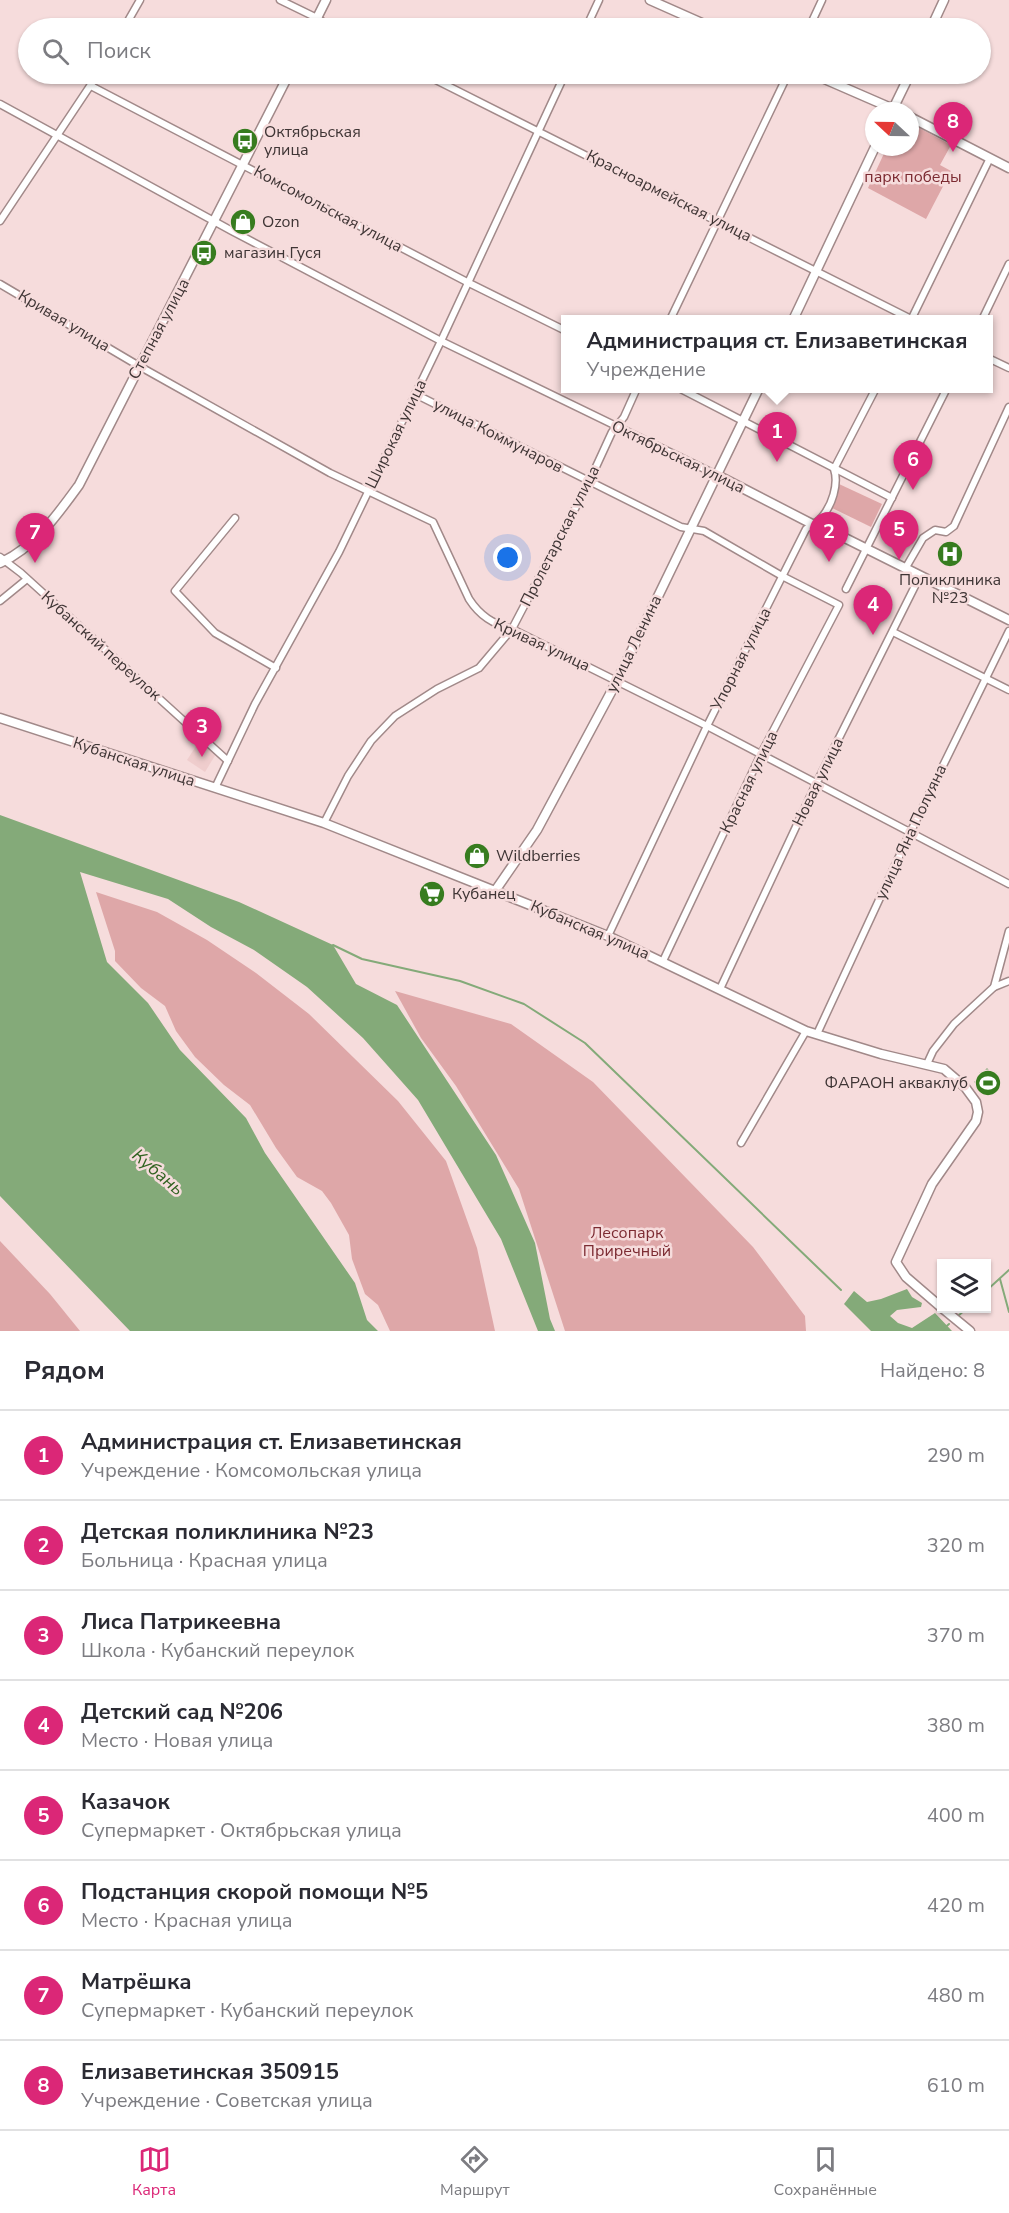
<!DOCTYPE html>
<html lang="ru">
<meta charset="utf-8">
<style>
body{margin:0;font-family:"Nunito Sans",sans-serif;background:#f7f7f7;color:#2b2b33}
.controls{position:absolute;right:18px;bottom:18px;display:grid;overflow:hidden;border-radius:0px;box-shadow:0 2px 4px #0004}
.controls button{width:54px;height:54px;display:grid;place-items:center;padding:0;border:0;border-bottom:2px solid #e1e1e2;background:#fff;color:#2b2b33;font:30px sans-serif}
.compass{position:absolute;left:865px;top:102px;width:54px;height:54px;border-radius:50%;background:#fff;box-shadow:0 2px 4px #0004;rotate:292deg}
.you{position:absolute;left:508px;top:558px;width:21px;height:21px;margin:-15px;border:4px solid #fff;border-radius:50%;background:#1a73e8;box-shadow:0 0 0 9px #1a73e833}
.badge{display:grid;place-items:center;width:39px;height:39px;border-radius:50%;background:#db2777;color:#fff;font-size:20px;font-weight:700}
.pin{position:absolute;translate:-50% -50px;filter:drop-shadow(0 2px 3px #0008)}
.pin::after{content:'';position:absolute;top:32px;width:21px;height:18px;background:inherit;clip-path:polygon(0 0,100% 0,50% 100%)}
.popup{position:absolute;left:561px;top:315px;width:432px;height:78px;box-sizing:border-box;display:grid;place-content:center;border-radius:0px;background:#fff;filter:drop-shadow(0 2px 4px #0005);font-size:20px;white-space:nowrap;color:#7c7c81}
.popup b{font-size:22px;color:#2b2b33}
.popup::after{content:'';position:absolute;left:50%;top:100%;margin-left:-12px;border:12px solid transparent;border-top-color:#fff}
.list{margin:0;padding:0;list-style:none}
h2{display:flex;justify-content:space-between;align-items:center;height:78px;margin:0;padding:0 24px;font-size:26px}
h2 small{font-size:20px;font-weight:400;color:#7c7c81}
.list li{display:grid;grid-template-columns:39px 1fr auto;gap:18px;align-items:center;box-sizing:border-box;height:90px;padding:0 24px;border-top:2px solid #e1e1e2}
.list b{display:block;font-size:22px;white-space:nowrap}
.list p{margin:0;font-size:20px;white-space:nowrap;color:#7c7c81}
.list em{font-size:20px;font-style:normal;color:#7c7c81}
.icon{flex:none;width:33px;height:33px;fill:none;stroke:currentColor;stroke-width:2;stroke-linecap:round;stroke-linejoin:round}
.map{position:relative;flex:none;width:1009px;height:1331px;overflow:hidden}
.search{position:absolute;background:#fff;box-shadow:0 2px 4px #0004;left:18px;right:18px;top:18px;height:66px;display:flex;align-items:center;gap:15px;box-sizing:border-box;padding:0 21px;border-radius:33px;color:#7c7c81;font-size:22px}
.sheet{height:798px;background:#fff}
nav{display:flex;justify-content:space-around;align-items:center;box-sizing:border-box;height:84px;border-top:2px solid #e1e1e2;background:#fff;font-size:16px;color:#7c7c81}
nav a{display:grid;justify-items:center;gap:3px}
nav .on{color:#db2777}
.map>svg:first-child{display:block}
</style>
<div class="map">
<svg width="1009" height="1331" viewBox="0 0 1009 1331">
<rect width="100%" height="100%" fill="#f6dcdc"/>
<!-- built -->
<path fill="#efcdcd" d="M 198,743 L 216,754 L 205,772 L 187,760 Z"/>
<!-- green -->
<g fill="#dea7a8">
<path d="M 910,123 L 951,145 L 940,165 L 951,171 L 926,219 L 868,188 L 887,147 L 910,147 Z"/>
<path d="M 839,484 L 882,504 L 871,527 L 828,506 Z"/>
<path d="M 96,892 L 157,912 L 207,940 L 256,973 L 309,1014 L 398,1101 L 446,1161 L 477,1248 L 495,1331 L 390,1331 L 378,1305 L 365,1294 L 352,1259 L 349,1235 L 331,1203 L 322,1191 L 297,1177 L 276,1148 L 250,1105 L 224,1085 L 195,1057 L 176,1031 L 165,1006 L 141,988 L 115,961 L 115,951 Z"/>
<path d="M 395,991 L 511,1024 L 593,1082 L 753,1247 L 805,1316 L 806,1331 L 565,1331 L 519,1189 L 456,1086 L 421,1038 Z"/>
<path d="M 0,1241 L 50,1294 L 80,1331 L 0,1331 Z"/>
</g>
<!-- water -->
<g fill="#84aa79">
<path d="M 0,815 L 239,902 L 333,945 L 356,984 L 397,1005 L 496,1155 L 535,1243 L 550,1319 L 555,1331 L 538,1331 L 501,1239 L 418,1100 L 363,1038 L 307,987 L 254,950 L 211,927 L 168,899 L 80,872 L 107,962 L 148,1003 L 180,1050 L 246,1118 L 265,1153 L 355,1283 L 367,1320 L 378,1331 L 130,1331 L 0,1196 Z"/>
<path d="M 987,1068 L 1001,1083 L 989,1096 L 974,1082 Z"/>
<path d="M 907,1289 L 912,1297 L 922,1303 L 921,1307 L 897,1310 L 890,1316 L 898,1323 L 912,1328 L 935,1313 L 952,1331 L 871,1331 L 844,1304 L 854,1291 L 867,1302 L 881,1299 Z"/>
</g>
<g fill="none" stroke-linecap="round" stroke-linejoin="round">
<!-- stream -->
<g stroke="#84aa79" stroke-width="2">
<path d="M 333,945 L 362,959 L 460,981 L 524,1004 L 585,1043 L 841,1290"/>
<path d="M 1000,1279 L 1009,1312"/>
<path d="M 986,1291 L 1009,1270"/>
<path d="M 957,1317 L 967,1308"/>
<path d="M 941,1331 L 949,1324"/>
</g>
<!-- street casing -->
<g stroke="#a18989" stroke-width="9">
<g id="street">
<path d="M 280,0 L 317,18 L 332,28"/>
<path d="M 124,28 L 140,0"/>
<path d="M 586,28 L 599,0"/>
<path d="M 809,28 L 822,0"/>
<path d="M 424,74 L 913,320"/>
<path d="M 91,86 L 467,282 L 566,331"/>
<path d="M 0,104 L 232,231 L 441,341 L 717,475"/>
<path d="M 0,221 L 98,74"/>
<path d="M 0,284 L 139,366 L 330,473 L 433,522 L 469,599 C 480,616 493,624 512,629 L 707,726 L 1009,884"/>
<path d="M 670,320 L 788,74"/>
<path d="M 911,320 L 990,158"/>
<path d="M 982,320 L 1009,264"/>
<path d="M 988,358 L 1009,368"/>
<path d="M 679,388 L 892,498"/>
<path d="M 415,394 L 681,527 L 704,531 L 782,576 L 839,605 L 761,754 L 663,961"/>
<path d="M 235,518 L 175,591 L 215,633 L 276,668"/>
<path d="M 0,557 L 21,573 L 228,761"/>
<path d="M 905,569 L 923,538 L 935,530 L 946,532 L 954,526 L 1009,407"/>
<path d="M 846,589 L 947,388"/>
<path d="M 0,601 L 27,579"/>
<path d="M 893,632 L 1009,690"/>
<path d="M 215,788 L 255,704 L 339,552 L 441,341 L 565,74"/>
<path d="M 324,823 L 348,776 L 371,741 L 395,716 L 437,689 L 479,668 L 512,629 L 589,482 L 612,432 L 624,417 L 637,388"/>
<path d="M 608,936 L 707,726 L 806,529 C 811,525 817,523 821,518 C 832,506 839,484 834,469 L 876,388"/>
<path d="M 994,987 L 1009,981"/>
<path d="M 720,989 L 816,784 L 920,576"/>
<path d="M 817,1034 L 910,833 L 1009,631"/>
<path d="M 927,1064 L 933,1051 L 954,1024 L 994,987 L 1009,931"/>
<path d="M 741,1143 L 806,1031"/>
</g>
</g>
<!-- secondary casing -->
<g stroke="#a18989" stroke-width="11">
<g id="secondary">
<path d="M 650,0 L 713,28"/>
<path d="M 312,28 L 326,0"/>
<path d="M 931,28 L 944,0"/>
<path d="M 813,74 L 898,111"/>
<path d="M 892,111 L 910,74"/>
<path d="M 910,117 L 1009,168"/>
<path d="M 793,320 L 875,147"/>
<path d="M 717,475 L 812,524 L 841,536 L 1009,620"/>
<path d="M 0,563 C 34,548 58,514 79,485 L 289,74"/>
<path d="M 0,718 L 324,823 L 608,936 L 806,1031 L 881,1054 L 944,1069 L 965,1087 L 976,1102 L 978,1112 L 976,1121 L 932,1184 L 896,1262 L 906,1277 L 942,1308"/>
<path d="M 495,891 L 537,830 L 617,681 L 759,388"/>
<path d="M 942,1308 L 970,1331"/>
</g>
</g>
<!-- street -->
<use href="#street" stroke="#fff" stroke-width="6"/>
<!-- secondary -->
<use href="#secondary" stroke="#fff" stroke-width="8"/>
</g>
<!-- icons -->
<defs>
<g id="bus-disc" transform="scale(1.35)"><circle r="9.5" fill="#377c1f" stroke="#f6dcdc"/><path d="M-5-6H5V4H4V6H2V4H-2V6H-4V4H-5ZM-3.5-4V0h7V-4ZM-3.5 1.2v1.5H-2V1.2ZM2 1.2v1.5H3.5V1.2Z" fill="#fff"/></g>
<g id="shop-disc" transform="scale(1.35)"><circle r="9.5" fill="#377c1f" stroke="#f6dcdc"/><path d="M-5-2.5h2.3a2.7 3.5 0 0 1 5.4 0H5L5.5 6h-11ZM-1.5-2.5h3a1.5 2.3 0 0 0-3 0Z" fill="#fff"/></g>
<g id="hospital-disc" transform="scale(1.35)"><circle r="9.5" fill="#377c1f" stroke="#f6dcdc"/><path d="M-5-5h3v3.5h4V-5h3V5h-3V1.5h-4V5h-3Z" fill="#fff"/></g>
<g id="supermarket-disc" transform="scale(1.35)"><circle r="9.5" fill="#377c1f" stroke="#f6dcdc"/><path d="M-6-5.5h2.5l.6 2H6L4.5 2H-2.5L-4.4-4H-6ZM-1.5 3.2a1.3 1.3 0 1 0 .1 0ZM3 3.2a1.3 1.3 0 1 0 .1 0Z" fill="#fff"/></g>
<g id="stadium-disc" transform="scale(1.35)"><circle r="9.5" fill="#377c1f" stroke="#f6dcdc"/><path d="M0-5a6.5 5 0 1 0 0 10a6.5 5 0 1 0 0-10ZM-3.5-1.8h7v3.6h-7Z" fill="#fff"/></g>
</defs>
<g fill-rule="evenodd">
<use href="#bus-disc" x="245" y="141"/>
<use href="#shop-disc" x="243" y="222"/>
<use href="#bus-disc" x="204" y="253"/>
<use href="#hospital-disc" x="950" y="554"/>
<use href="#shop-disc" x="477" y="856"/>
<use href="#supermarket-disc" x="432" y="894"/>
<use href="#stadium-disc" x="988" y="1083"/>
</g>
<g text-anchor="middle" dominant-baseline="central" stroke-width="5" stroke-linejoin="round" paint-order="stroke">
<!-- poi labels -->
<g font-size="16" fill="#3f3535" stroke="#f6dcdc" text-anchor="start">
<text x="264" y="132">Октябрьская<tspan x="264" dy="18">улица</tspan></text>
<text x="262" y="222">Ozon</text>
<text x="224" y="253">магазин Гуся</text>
<text x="950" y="580" text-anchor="middle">Поликлиника<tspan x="950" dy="18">№23</tspan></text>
<text x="496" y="856">Wildberries</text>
<text x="452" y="894">Кубанец</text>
<text x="968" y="1083" text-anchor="end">ФАРАОН акваклуб</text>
</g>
<!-- park labels -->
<g font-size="16" fill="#7c2b32" stroke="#f6dcdc">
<text x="913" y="177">парк победы</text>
<text x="627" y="1233">Лесопарк<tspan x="627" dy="18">Приречный</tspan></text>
</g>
<!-- street labels -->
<g font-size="16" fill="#3f3535" stroke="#f6dcdc">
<text transform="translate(669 196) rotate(27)">Красноармейская улица</text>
<text transform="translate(328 209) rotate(28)">Комсомольская улица</text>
<text transform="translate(64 321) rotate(31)">Кривая улица</text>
<text transform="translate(159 329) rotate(-62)">Степная улица</text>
<text transform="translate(396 434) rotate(-64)">Широкая улица</text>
<text transform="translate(498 436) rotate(27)">улица Коммунаров</text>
<text transform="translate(678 457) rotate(26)">Октябрьская улица</text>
<text transform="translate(560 536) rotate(-63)">Пролетарская улица</text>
<text transform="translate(634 644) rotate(-64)">улица Ленина</text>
<text transform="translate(542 645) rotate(25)">Кривая улица</text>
<text transform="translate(101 646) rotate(42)">Кубанский переулок</text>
<text transform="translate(741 659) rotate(-63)">Упорная улица</text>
<text transform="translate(134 762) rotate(18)">Кубанская улица</text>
<text transform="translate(749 782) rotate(-64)">Красная улица</text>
<text transform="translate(818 782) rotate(-64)">Новая улица</text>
<text transform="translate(911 832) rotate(-65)">улица Яна Полуяна</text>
<text transform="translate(590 930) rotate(23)">Кубанская улица</text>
</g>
<!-- water labels -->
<g font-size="18" font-style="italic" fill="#316321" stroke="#f6dcdc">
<text transform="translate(158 1172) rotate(40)">Кубань</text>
</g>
</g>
</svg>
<div class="controls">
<button><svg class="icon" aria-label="layers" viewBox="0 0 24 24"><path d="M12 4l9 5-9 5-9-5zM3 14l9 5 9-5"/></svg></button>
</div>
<svg class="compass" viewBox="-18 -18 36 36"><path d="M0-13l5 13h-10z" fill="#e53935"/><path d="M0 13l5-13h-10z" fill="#7c7c81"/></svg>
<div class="you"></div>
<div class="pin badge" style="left:777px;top:462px">1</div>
<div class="popup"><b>Администрация ст. Елизаветинская</b>Учреждение</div>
<div class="pin badge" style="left:829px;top:562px">2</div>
<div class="pin badge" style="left:202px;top:757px">3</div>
<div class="pin badge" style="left:873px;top:635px">4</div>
<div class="pin badge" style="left:899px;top:560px">5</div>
<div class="pin badge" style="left:913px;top:490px">6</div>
<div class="pin badge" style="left:35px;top:563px">7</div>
<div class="pin badge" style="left:953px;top:152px">8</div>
<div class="search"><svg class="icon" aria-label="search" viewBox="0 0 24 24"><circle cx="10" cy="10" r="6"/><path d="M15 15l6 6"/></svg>Поиск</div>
</div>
<section class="sheet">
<h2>Рядом<small>Найдено: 8</small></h2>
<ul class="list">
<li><span class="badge">1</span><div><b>Администрация ст. Елизаветинская</b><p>Учреждение · Комсомольская улица</p></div><em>290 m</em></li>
<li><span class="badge">2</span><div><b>Детская поликлиника №23</b><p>Больница · Красная улица</p></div><em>320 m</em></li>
<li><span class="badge">3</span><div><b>Лиса Патрикеевна</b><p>Школа · Кубанский переулок</p></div><em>370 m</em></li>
<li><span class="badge">4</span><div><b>Детский сад №206</b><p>Место · Новая улица</p></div><em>380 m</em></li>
<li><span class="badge">5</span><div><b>Казачок</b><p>Супермаркет · Октябрьская улица</p></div><em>400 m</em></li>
<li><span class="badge">6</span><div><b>Подстанция скорой помощи №5</b><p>Место · Красная улица</p></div><em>420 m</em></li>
<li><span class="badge">7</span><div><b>Матрёшка</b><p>Супермаркет · Кубанский переулок</p></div><em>480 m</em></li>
<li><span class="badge">8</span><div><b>Елизаветинская 350915</b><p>Учреждение · Советская улица</p></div><em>610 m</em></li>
</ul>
</section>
<nav>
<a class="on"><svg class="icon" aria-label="map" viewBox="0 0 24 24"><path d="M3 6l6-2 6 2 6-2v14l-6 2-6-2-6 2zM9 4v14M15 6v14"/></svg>Карта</a>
<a><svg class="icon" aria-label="directions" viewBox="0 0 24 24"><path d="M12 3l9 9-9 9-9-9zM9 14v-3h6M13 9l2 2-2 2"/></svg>Маршрут</a>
<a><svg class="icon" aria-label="saved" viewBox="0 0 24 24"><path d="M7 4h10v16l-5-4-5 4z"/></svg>Сохранённые</a>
</nav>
